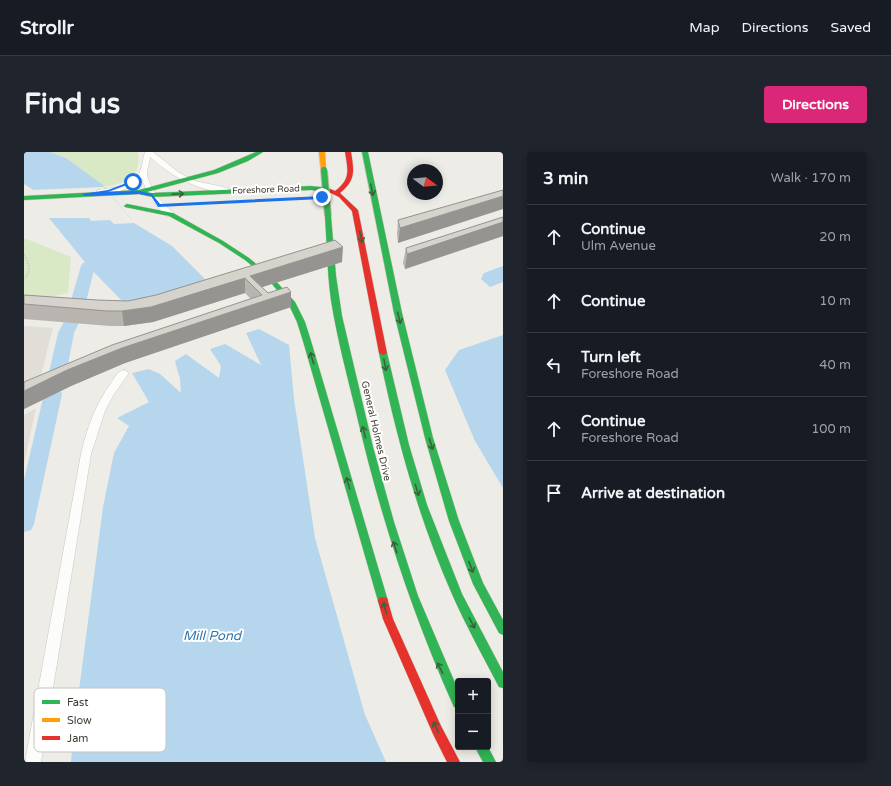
<!DOCTYPE html>
<meta charset="utf-8">
<style>
body{margin:0;font-family:"Varela Round",sans-serif;background:#20242c;color:#f1f3f6}
.controls{position:absolute;right:12px;bottom:12px;display:grid;overflow:hidden;border-radius:4px;box-shadow:0 2px 10px #0003}
.controls button{width:36px;height:36px;display:grid;place-items:center;padding:0;border:0;border-bottom:1px solid #363941;background:#171b24;color:#f1f3f6;font:20px sans-serif}
.compass{position:absolute;left:383px;top:12px;width:36px;height:36px;border-radius:50%;background:#171b24;box-shadow:0 2px 10px #0003;rotate:106deg}
.stop{position:absolute;width:12px;height:12px;margin:-9px;border:3px solid #1a73e8;border-radius:50%;background:#fff}
.stop.end{background:#1a73e8;border-color:#fff;box-shadow:0 1px 4px #0008}
.list{margin:0;padding:0;list-style:none}
h2{display:flex;justify-content:space-between;align-items:center;height:52px;margin:0;padding:0 16px;font-size:17px}
h2 small{font-size:13px;font-weight:400;color:#9ea1a6}
.list li{display:grid;grid-template-columns:26px 1fr auto;gap:12px;align-items:center;box-sizing:border-box;height:64px;padding:0 16px;border-top:1px solid #363941}
.list b{display:block;font-size:15px;white-space:nowrap}
.list p{margin:0;font-size:13px;white-space:nowrap;color:#9ea1a6}
.list em{font-size:13px;font-style:normal;color:#9ea1a6}
.icon{flex:none;width:22px;height:22px;fill:none;stroke:currentColor;stroke-width:2;stroke-linecap:round;stroke-linejoin:round}
.map{position:relative;flex:none;width:479px;height:610px;overflow:hidden;border-radius:4px}
header{display:flex;align-items:center;gap:24px;box-sizing:border-box;height:56px;padding:0 20px;background:#171b24;border-bottom:1px solid #363941}
header strong{font-size:19px}
nav{display:flex;gap:22px;margin-inline-start:auto;font-size:14px}
.intro{display:flex;align-items:center;justify-content:space-between;box-sizing:border-box;height:96px;padding:0 24px}
h1{margin:0;font-size:28px}
.button{padding:10px 18px;border-radius:4px;background:#db2777;color:#fff;font-size:14px;font-weight:700}
main{display:flex;gap:24px;padding:0 24px}
aside{flex:1;background:#171b24;border-radius:4px;box-shadow:0 2px 10px #0003}
.map>svg:first-child{display:block}
</style>
<header>
<strong>Strollr</strong>
<nav><a>Map</a><a>Directions</a><a>Saved</a></nav>
</header>
<div class="intro"><h1>Find us</h1><a class="button">Directions</a></div>
<main>
<div class="map">
<svg width="479" height="610" viewBox="0 0 479 610">
<rect width="100%" height="100%" fill="#eeece6"/>
<!-- industrial -->
<g fill="#e1ddd7">
<path d="M 0,174 L 29,176 L 16,227 L 0,236 Z"/>
<path d="M 12,256 L 0,312 L 0,263 Z"/>
</g>
<!-- green -->
<g fill="#dae9c5">
<path d="M 26,0 L 114,0 C 118,25 102,31 80,35 L 42,6 Z"/>
<path d="M 0,86 L 47,105 L 44,141 L 0,150 Z"/>
</g>
<!-- water -->
<g fill="#b5d6ec">
<path d="M 0,0 L 26,0 L 42,6 L 79,33 L 110,71 L 148,94 L 185,131 L 107,158 L 64,114 L 25,66 L 8,37 L 0,32 Z"/>
<path d="M 479,114 L 479,130 L 466,135 L 457,127 L 460,121 Z"/>
<path d="M 235,177 L 265,193 L 270,247 L 291,386 L 341,563 L 362,610 L 47,610 L 50,576 L 79,355 L 90,301 L 105,274 L 93,266 L 125,250 L 108,221 L 125,217 L 136,222 L 157,241 L 156,227 L 151,209 L 162,202 L 195,226 L 197,214 L 186,197 L 201,192 L 237,213 L 222,181 Z"/>
<path d="M 479,183 L 479,336 L 451,289 L 421,218 L 435,198 Z"/>
</g>
<!-- pier -->
<path fill="#eeece6" d="M 80,35 L 110,71 L 90,72 L 86,68 L 67,69 L 65,66 L 25,66 L 6,38 Z"/>
<g fill="none" stroke-linecap="round" stroke-linejoin="round">
<!-- canal -->
<g fill="#b5d6ec" fill-rule="evenodd">
<path d="M 64,110 L 69,111 L 71,114 L 59,162 L 57,165 L 51,167 L 45,165 L 43,162 L 57,114 L 59,111 Z"/>
<path d="M 47,166 L 53,168 L 55,171 L 50,181 L 40,234 L 36,238 L 38,242 L 10,372 L 7,378 L 0,380 L 0,328 L 20,242 L 25,237 L 22,234 L 34,181 L 41,168 Z"/>
</g>
<!-- lane casing -->
<g stroke="#cac8c2" stroke-width="1">
<g id="lane">
<path d="M 121,0 L 129,0 L 154,20 L 171,29 L 204,36 L 205,38 C 201,41 195,39 190,39 C 165,34 145,22 126,5 C 126,10 123,16 123,21 C 124,35 138,52 149,60 L 149,64 L 143,64 C 130,54 124,42 118,27 C 108,36 87,44 73,42 L 73,38 C 86,36 108,35 115,22 C 118,16 119,7 121,0 Z"/>
<path d="M 100,218 L 105,221 L 90,242 L 81,259 L 67,302 L 17,610 L 1,610 L 57,302 C 63,276 71,253 87,231 C 90,226 94,219 100,218 Z"/>
</g>
</g>
<!-- fast casing -->
<g stroke="#d0c8b3" stroke-width="1">
<g id="fast">
<path d="M 232,0 L 239,0 L 224,9 L 194,21 L 123,40 L 128,41 L 287,34 L 304,36 L 307,38 L 304,40 L 287,38 L 128,45 L 115,42 L 0,48 L 0,44 L 115,38 L 190,18 Z"/>
<path d="M 338,0 L 344,0 L 378,161 L 409,286 L 435,369 L 459,431 L 479,468 L 479,483 L 475,481 L 449,432 L 425,369 L 401,286 L 370,161 Z"/>
<path d="M 103,52 L 149,61 L 199,89 L 225,106 L 248,125 L 271,150 L 281,170 L 287,189 L 364,449 L 363,452 L 359,453 L 355,452 L 354,449 L 279,189 L 273,170 L 265,153 L 244,127 L 221,108 L 195,91 L 145,64 L 101,55 L 100,54 Z"/>
<path d="M 304,62 L 307,64 L 312,124 L 318,164 L 349,295 L 370,370 L 394,444 L 434,538 L 434,556 L 430,555 C 387,459 356,363 332,260 C 323,223 313,186 307,148 C 303,120 303,92 301,64 Z"/>
<path d="M 356,199 L 362,199 L 363,201 L 385,293 L 403,353 L 438,442 L 479,520 L 479,536 L 475,535 C 459,504 442,474 428,442 C 394,365 372,284 355,201 Z"/>
<path d="M 451,595 L 464,595 L 472,610 L 459,610 Z"/>
</g>
</g>
<!-- slow casing -->
<g stroke="#d0c8b3" stroke-width="1">
<path id="slow" d="M 295,0 L 301,0 L 302,19 L 297,18 Z"/>
</g>
<!-- jam casing -->
<g stroke="#d0c8b3" stroke-width="1">
<g id="jam">
<path d="M 321,0 L 327,0 C 330,19 332,28 316,41 L 334,58 L 363,201 L 359,203 L 355,201 L 328,59 L 315,45 L 301,38 L 304,36 L 311,39 C 327,27 324,18 321,0 Z"/>
<path d="M 359,445 L 363,446 L 369,467 L 417,574 L 436,610 L 423,610 L 409,582 L 359,467 L 354,449 L 355,446 Z"/>
</g>
</g>
<!-- path -->
<path stroke="#cccac5" stroke-width="2" stroke-dasharray="1.5 1.5" stroke-linecap="butt" d="M 0,102 C 4,113 9,118 0,127"/>
<!-- lane -->
<use href="#lane" fill="#fcfcfb" fill-rule="evenodd"/>
<!-- fast -->
<use href="#fast" fill="#30b455" fill-rule="evenodd"/>
<!-- slow -->
<use href="#slow" fill="#ff9f0a" fill-rule="evenodd"/>
<!-- jam -->
<use href="#jam" fill="#e5322d" fill-rule="evenodd"/>
<!-- fast-bridge casing -->
<g stroke="#c6b9a1" stroke-width="8" stroke-linecap="butt">
<path id="fast-bridge" d="M 300,18 L 304,64"/>
</g>
<!-- fast-bridge -->
<use href="#fast-bridge" stroke="#30b455" stroke-width="6"/>
</g>
<!-- wall -->
<g fill="#b8b5b0">
<path d="M 479,38 L 374,91 L 373,82 L 374,68 Z"/>
<path d="M 479,65 L 479,84 L 381,117 L 379,111 L 382,96 Z"/>
<path d="M 311,88 L 318,110 L 238,135 L 244,141 L 267,155 L 101,211 L 47,234 L 0,257 L 0,230 L 227,147 L 221,141 L 129,170 L 100,174 L 86,174 L 0,167 L 0,143 L 73,148 L 104,149 L 132,143 Z"/>
</g>
<!-- shaded-wall -->
<g fill="#969490">
<path d="M 479,44 L 479,57 L 374,91 L 376,76 Z"/>
<path d="M 479,70 L 479,84 L 381,117 L 383,102 Z"/>
<path d="M 319,95 L 318,110 L 232,137 L 226,124 Z"/>
<path d="M 221,126 L 221,141 L 129,170 L 100,174 L 98,159 Z"/>
<path d="M 267,140 L 267,155 L 101,211 L 47,234 L 0,257 L 0,239 L 43,218 L 98,196 Z"/>
</g>
<!-- building -->
<g fill="#d6d3cd" stroke="#969490">
<path d="M 479,38 L 479,44 L 376,76 L 374,68 Z"/>
<path d="M 479,65 L 479,70 L 383,102 L 382,96 Z"/>
<path d="M 311,88 L 319,95 L 226,124 L 244,141 L 263,135 L 267,140 L 98,196 L 43,218 L 0,239 L 0,230 L 88,193 L 238,143 L 221,126 L 127,155 L 98,159 L 83,159 L 0,152 L 0,143 L 73,148 L 104,149 L 132,143 Z"/>
</g>
<!-- one-way arrows -->
<defs><path id="oneway-shaft" d="M-6 0H5M1.5-3L5.5 0L1.5 3" fill="none" stroke-width="1.6" stroke-linecap="round" stroke-linejoin="round"/></defs>
<g stroke="#3d613d">
<use href="#oneway-shaft" transform="translate(348 38) rotate(78)"/>
<use href="#oneway-shaft" transform="translate(154 42) rotate(-3)"/>
<use href="#oneway-shaft" transform="translate(337 85) rotate(77)"/>
<use href="#oneway-shaft" transform="translate(375 166) rotate(76)"/>
<use href="#oneway-shaft" transform="translate(288 206) rotate(-106)"/>
<use href="#oneway-shaft" transform="translate(361 213) rotate(79)"/>
<use href="#oneway-shaft" transform="translate(340 280) rotate(-104)"/>
<use href="#oneway-shaft" transform="translate(407 292) rotate(73)"/>
<use href="#oneway-shaft" transform="translate(324 331) rotate(-106)"/>
<use href="#oneway-shaft" transform="translate(393 338) rotate(72)"/>
<use href="#oneway-shaft" transform="translate(371 395) rotate(-108)"/>
<use href="#oneway-shaft" transform="translate(447 415) rotate(69)"/>
<use href="#oneway-shaft" transform="translate(361 456) rotate(-106)"/>
<use href="#oneway-shaft" transform="translate(448 471) rotate(62)"/>
<use href="#oneway-shaft" transform="translate(416 516) rotate(-117)"/>
<use href="#oneway-shaft" transform="translate(412 575) rotate(-115)"/>
</g>
<!-- route -->
<path fill="#1a73e8" d="M 108,29 L 111,30 L 84,40 L 115,39 L 128,42 L 136,52 L 298,44 L 300,45 L 298,47 L 134,55 L 127,44 L 115,42 L 61,44 L 58,42 L 84,38 Z"/>
<g text-anchor="middle" dominant-baseline="central" stroke-width="4" stroke-linejoin="round" paint-order="stroke">
<!-- far-street labels -->
<g font-size="9" fill="#423d33" stroke="#fff">
<text transform="translate(242 38) rotate(-2)">Foreshore Road</text>
</g>
<!-- street labels -->
<g font-size="10" fill="#423d33" stroke="#fff">
<text transform="translate(352 279) rotate(77)">General Holmes Drive</text>
</g>
<!-- near-water labels -->
<g font-size="13" font-style="italic" fill="#2d75ad" stroke="#fff">
<text x="188" y="484">Mill Pond</text>
</g>
</g>
<!-- legend -->
<rect x="10" y="536" width="132" height="64" rx="6" fill="#fff" stroke="#c6c5c2" stroke-width="1"/>
<rect x="18" y="548" width="18" height="4" fill="#30b455"/>
<rect x="18" y="566" width="18" height="4" fill="#ff9f0a"/>
<rect x="18" y="584" width="18" height="4" fill="#e5322d"/>
<g font-size="11" fill="#423d33">
<text x="43" y="554">Fast</text>
<text x="43" y="572">Slow</text>
<text x="43" y="590">Jam</text>
</g>
</svg>
<div class="controls">
<button>+</button>
<button>−</button>
</div>
<svg class="compass" viewBox="-18 -18 36 36"><path d="M0-13l5 13h-10z" fill="#e53935"/><path d="M0 13l5-13h-10z" fill="#9ea1a6"/></svg>
<div class="stop" style="left:109px;top:30px"></div>
<div class="stop end" style="left:298px;top:45px"></div>
</div>
<aside>
<h2>3 min<small>Walk · 170 m</small></h2>
<ul class="list">
<li><svg class="icon" aria-label="ahead" viewBox="0 0 24 24"><path d="M12 20V5M6 11l6-6 6 6"/></svg><div><b>Continue</b><p>Ulm Avenue</p></div><em>20 m</em></li>
<li><svg class="icon" aria-label="ahead" viewBox="0 0 24 24"><path d="M12 20V5M6 11l6-6 6 6"/></svg><div><b>Continue</b></div><em>10 m</em></li>
<li><svg class="icon" aria-label="left" viewBox="0 0 24 24"><path d="M17 20v-9H6M10 6l-5 5 5 5"/></svg><div><b>Turn left</b><p>Foreshore Road</p></div><em>40 m</em></li>
<li><svg class="icon" aria-label="ahead" viewBox="0 0 24 24"><path d="M12 20V5M6 11l6-6 6 6"/></svg><div><b>Continue</b><p>Foreshore Road</p></div><em>100 m</em></li>
<li><svg class="icon" aria-label="arrive" viewBox="0 0 24 24"><path d="M6 21V4h12l-3 4 3 4H6"/></svg><div><b>Arrive at destination</b></div></li>
</ul>
</aside>
</main>
